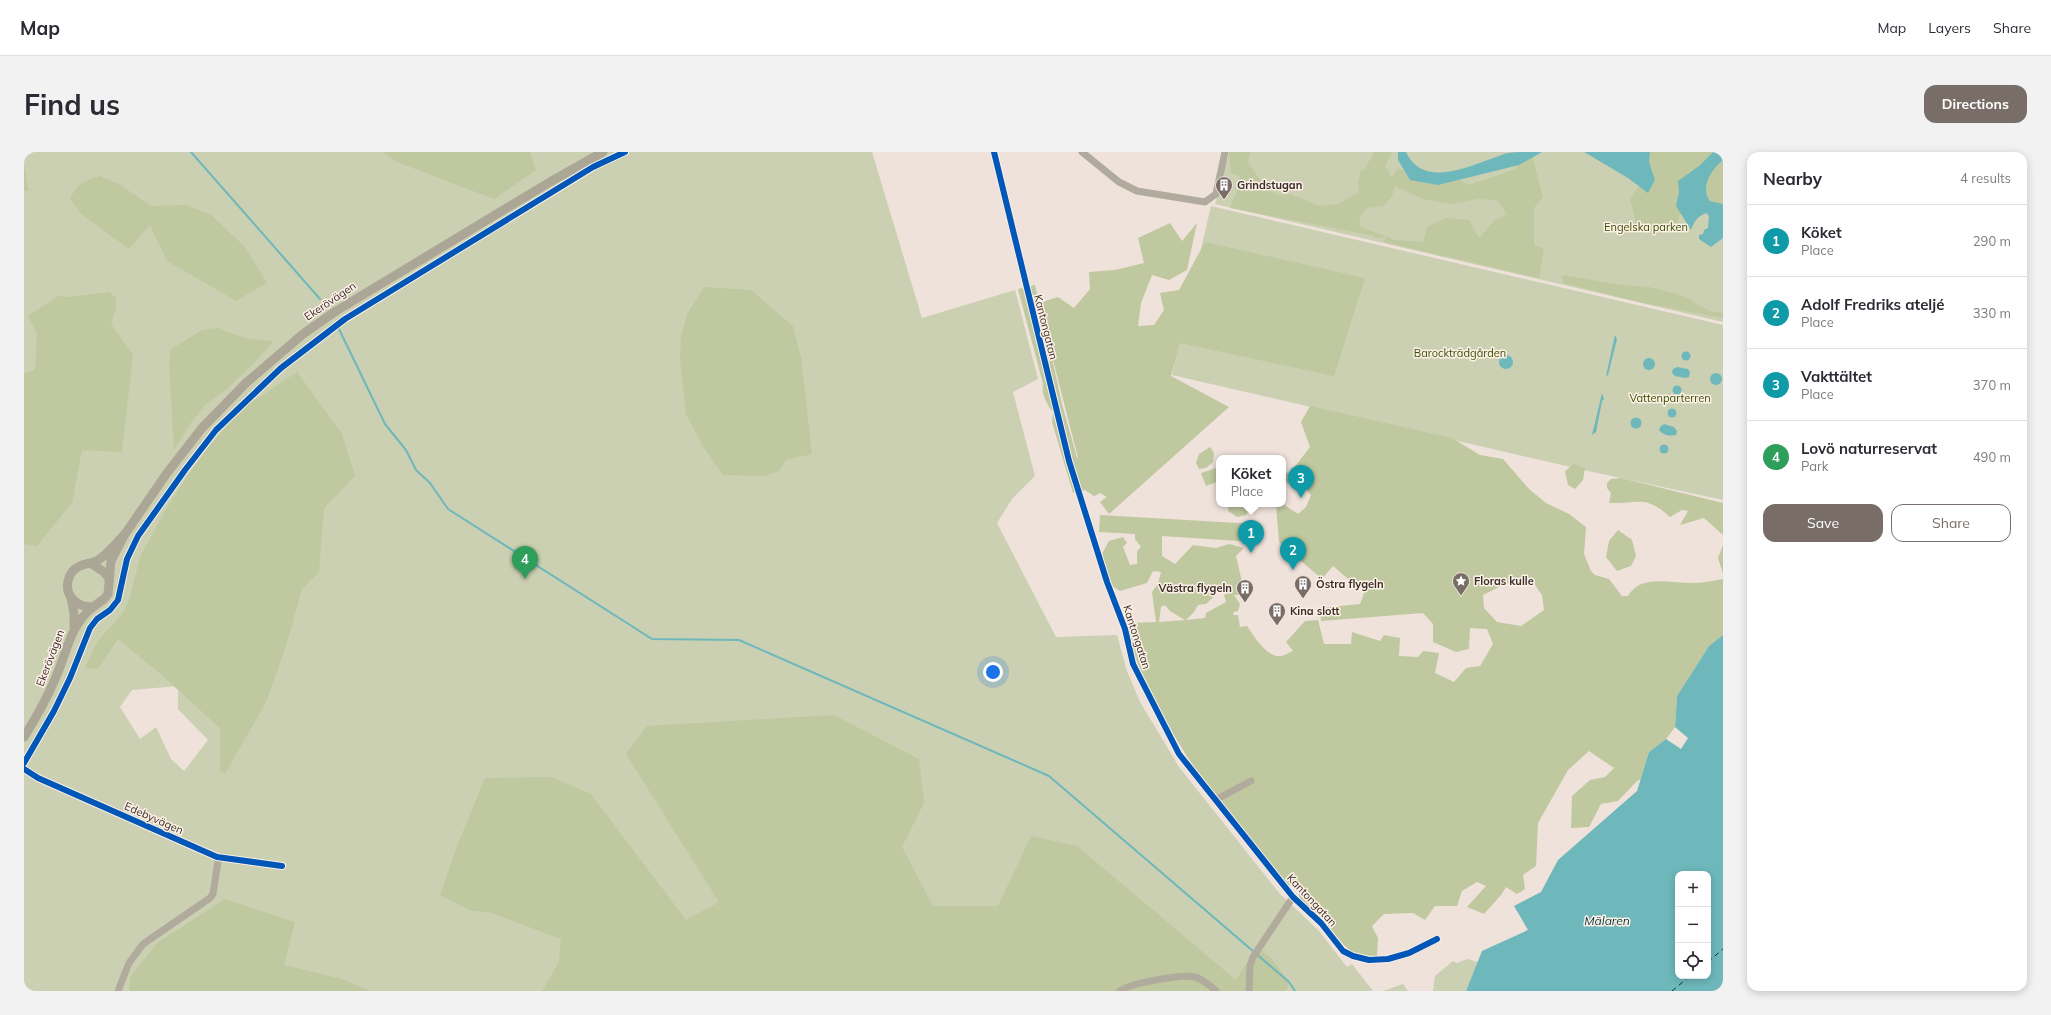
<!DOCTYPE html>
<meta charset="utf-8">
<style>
body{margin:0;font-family:Mulish,sans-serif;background:#f2f2f3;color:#2b2b33}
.controls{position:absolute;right:12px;bottom:12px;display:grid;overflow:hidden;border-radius:8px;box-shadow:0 2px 10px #0003}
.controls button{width:36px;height:36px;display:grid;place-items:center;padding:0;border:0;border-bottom:1px solid #e1e1e2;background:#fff;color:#2b2b33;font:20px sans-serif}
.you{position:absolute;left:969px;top:520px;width:14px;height:14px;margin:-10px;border:3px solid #fff;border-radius:50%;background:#1a73e8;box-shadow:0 0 0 6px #1a73e833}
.badge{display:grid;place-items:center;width:26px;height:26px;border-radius:50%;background:#786e67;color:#fff;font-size:13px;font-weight:700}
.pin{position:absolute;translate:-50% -33px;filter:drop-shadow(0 1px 2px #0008)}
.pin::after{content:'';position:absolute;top:21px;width:14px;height:12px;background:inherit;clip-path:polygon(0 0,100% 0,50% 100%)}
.popup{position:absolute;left:1192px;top:303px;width:70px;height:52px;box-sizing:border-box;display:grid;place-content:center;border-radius:8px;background:#fff;filter:drop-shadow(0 1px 3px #0005);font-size:13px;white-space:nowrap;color:#7c7c81}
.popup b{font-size:15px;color:#2b2b33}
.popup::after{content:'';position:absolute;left:50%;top:100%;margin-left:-8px;border:8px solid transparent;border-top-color:#fff}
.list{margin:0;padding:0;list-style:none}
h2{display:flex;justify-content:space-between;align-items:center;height:52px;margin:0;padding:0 16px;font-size:17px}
h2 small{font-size:13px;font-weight:400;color:#7c7c81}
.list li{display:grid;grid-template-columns:26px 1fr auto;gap:12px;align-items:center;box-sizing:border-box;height:72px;padding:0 16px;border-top:1px solid #e1e1e2}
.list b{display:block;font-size:15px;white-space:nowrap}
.list p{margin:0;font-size:13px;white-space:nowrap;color:#7c7c81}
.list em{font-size:13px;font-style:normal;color:#7c7c81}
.actions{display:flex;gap:8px;padding:12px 16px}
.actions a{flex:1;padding:9px 0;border:1px solid #786e67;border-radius:12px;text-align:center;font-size:14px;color:#786e67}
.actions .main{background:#786e67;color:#fff}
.icon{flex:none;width:22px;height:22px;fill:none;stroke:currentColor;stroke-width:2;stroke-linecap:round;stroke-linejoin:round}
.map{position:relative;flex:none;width:1699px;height:839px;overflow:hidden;border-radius:12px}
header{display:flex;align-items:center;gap:24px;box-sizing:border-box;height:56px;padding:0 20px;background:#fff;border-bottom:1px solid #e1e1e2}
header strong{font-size:19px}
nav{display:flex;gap:22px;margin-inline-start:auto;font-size:14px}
.intro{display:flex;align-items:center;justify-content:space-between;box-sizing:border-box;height:96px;padding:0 24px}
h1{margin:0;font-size:28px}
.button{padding:10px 18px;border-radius:12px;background:#786e67;color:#fff;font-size:14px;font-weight:700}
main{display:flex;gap:24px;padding:0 24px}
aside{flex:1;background:#fff;border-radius:12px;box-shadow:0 2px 10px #0003}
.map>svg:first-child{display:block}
</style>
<header>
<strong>Map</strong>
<nav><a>Map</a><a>Layers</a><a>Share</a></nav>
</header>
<div class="intro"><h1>Find us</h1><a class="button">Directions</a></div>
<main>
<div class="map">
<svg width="1699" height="839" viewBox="0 0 1699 839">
<rect width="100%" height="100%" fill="#efe2da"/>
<!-- green -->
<g fill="#cad0b1" fill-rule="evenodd">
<path d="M 0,0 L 848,0 L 898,166 L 991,138 L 1014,227 L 989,240 L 1011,324 L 988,347 L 973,371 L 1032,485 L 1093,483 L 1103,519 L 1116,550 L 1155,615 L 1256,742 L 1295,779 L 1323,815 L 1328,812 L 1349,839 L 0,839 ZM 154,534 L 154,557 L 184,588 L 160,619 L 147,607 L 132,575 L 116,587 L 96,555 L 108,538 Z"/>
<path d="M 1205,0 L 1699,0 L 1699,170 L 1191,52 Z"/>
<path d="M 1187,54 L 1699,173 L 1699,348 L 1564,319 L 1148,223 Z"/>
<path d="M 1443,807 L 1454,810 L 1442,839 L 1409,839 L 1411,824 L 1429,809 L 1433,811 Z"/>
<path d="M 1379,832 L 1384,839 L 1359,839 Z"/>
</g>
<!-- forest -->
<g fill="#bfc89f" fill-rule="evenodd">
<path d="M 358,0 L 506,0 L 512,18 L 470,47 L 373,10 Z"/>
<path d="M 1205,0 L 1226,0 L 1224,10 L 1243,38 L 1255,43 L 1267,42 L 1295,54 L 1314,52 L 1335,40 L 1334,31 L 1337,18 L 1341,17 L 1350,0 L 1368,0 L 1361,14 L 1368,26 L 1373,17 L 1432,26 L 1445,33 L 1492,17 L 1496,4 L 1507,0 L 1519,45 L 1510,56 L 1510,93 L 1520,97 L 1515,126 L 1360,90 L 1362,85 L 1349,86 L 1350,84 L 1206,56 L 1214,37 L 1216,24 L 1207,21 ZM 1371,34 L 1399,47 L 1427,52 L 1454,47 L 1473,48 L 1483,62 L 1471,68 L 1455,86 L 1445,68 L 1421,66 L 1403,75 L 1399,90 L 1371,88 L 1337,75 L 1335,67 L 1343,56 L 1359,54 L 1368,44 Z"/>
<path d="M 1626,0 L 1689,0 L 1675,14 L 1654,29 L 1655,40 L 1652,54 L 1657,61 L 1649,79 L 1636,74 L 1612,70 L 1606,48 L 1615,34 L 1624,40 L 1631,29 L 1625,10 Z"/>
<path d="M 1699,8 L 1699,52 L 1686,49 C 1676,35 1687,18 1699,8 Z"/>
<path d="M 0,15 L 5,39 L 0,39 Z"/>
<path d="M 76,24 L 95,32 L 127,54 L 162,53 L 187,63 L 221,95 L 243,131 L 212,149 L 143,109 L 126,73 L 105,97 L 56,61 L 46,46 C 55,31 60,29 76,24 Z"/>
<path d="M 1146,71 L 1158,89 L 1173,71 L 1163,118 L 1145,128 L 1128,123 L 1117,151 L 1114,174 L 1130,173 L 1140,158 L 1136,141 L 1155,138 L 1181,90 L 1341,126 L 1310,224 L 1156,191 L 1147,224 L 1205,255 L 1085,362 L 1076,350 L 1083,345 L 1076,341 L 1070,344 L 1061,338 L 1049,341 L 1028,270 L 1029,260 C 1023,253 1017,242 1019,232 L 994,137 L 1011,133 L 1015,151 L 1034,145 L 1050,156 L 1066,137 L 1065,120 L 1091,118 L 1120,111 L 1114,86 ZM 1024,188 L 1054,306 L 1053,306 L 1038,252 Z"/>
<path d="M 1538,123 L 1598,133 L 1625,135 L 1660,144 L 1685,159 L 1699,161 L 1699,166 L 1620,151 L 1539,131 Z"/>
<path d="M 680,135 L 727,138 L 769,174 L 777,206 L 788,302 L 762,308 L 755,319 L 740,324 L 699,323 L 680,296 L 662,262 L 656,207 L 657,185 L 663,162 Z"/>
<path d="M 85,140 L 92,146 L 92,156 L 87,172 L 109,203 L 98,300 L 58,298 L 48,351 L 13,394 L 0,392 L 0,222 L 11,218 L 13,182 L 4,164 L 34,144 L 46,145 Z"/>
<path d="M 194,176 C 212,185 230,188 250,189 L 229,212 L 203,237 L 181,253 L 166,272 L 150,298 L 145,210 L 147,197 L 178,178 Z"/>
<path d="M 273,220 L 318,282 L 331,324 L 300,356 L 295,420 L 278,437 L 261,497 L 242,550 L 201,622 L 196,619 L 196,576 L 132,518 L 94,487 L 74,517 L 61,516 L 73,490 L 98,462 L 105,449 L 116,405 L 140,361 L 160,329 L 186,293 L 219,256 Z"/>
<path d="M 1286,254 L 1428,286 L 1456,303 L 1479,307 L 1505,337 L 1522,351 L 1545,362 L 1562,375 L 1560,402 L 1567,419 L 1571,423 L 1585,427 L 1598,444 L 1604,444 C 1616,422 1647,431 1668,431 C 1678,431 1689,429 1699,427 L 1699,483 L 1685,494 L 1653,544 L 1651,575 L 1642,587 L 1625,600 L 1617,627 L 1612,630 L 1594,649 L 1577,652 L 1565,675 L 1547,676 L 1548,644 L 1566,628 L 1581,625 L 1590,616 L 1565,599 L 1544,618 L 1514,671 L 1512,714 L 1499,723 L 1501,737 L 1493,742 L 1482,735 L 1477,743 L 1460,762 L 1443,755 L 1462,734 L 1453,730 L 1438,739 L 1433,754 L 1411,754 L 1401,768 L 1389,761 L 1360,762 L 1348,774 L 1354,786 L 1353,805 L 1329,801 L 1310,784 L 1276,748 L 1274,734 L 1262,733 L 1210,665 L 1170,616 L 1128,547 L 1110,502 L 1103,490 L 1106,471 L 1132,470 L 1128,440 L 1134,432 L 1137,420 L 1129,419 L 1123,431 L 1096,439 L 1088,434 L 1078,402 L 1085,389 L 1099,385 L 1103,391 L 1099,395 L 1106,413 L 1113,412 L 1113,399 L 1117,395 L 1111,387 L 1111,382 L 1075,380 L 1076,363 L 1231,372 L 1230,390 L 1138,384 L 1138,404 L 1151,412 L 1169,393 L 1192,396 L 1205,392 L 1220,396 L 1212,404 L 1218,430 L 1225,438 L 1220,443 L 1210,443 L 1216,452 L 1214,459 L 1210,460 L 1209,463 L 1214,463 L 1216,475 L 1223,474 C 1231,485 1242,506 1258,504 C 1261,503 1266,500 1269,499 L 1262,490 L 1281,469 L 1294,468 L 1300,492 L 1327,492 L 1328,480 L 1356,489 L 1360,483 L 1376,486 L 1375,504 L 1394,505 L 1399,499 L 1415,501 L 1411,521 L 1430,530 L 1442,516 L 1456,514 L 1469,492 L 1463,477 L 1446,476 L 1445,497 L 1432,500 L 1409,490 L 1409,472 L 1399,461 L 1297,469 L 1296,456 L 1336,452 L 1341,438 L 1329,431 L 1309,414 L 1298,427 L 1255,390 L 1252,352 L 1259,352 L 1274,362 L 1282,355 L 1287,343 L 1278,332 L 1259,331 L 1259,320 L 1266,321 L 1286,295 L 1277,270 ZM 1507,427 L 1518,443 L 1520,458 L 1497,474 L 1473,470 L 1460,456 L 1459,443 L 1481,432 ZM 1197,438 L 1204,440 L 1200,443 L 1202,450 L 1182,461 L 1181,466 L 1162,468 L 1170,460 L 1174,453 L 1182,452 ZM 1141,453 L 1146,459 L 1161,468 L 1135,470 L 1137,455 Z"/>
<path d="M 1186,295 L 1190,301 L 1189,310 L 1182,316 L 1175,317 L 1172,311 L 1175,302 Z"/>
<path d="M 1550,312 L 1561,316 L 1559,328 L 1551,337 L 1544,333 L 1541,319 Z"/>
<path d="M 1195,315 L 1195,329 L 1182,334 L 1177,321 Z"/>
<path d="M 1597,326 L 1699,351 L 1699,383 L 1680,366 L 1656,373 L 1664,359 L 1658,358 L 1646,365 C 1621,342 1614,352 1585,351 L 1587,341 L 1583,336 L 1583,331 L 1587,327 Z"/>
<path d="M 1205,352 L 1227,352 L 1227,355 L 1222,363 L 1213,365 L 1204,359 Z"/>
<path d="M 1594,378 L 1608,388 L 1612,404 L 1607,414 L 1593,419 L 1582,405 L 1585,389 Z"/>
<path d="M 1699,393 L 1699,422 L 1694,406 Z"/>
<path d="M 810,563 L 895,607 L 900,651 L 878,695 L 909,754 L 974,754 L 1007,684 L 1053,694 L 1212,828 L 1233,795 L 1246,805 L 1265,830 L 1262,839 L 518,839 L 535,810 L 537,787 L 465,760 L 448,759 L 416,743 L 433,694 L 461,626 L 527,625 L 567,642 L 662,768 L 695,750 L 602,602 L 623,574 Z"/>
<path d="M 201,747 L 271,770 L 260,813 L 318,827 L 347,839 L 105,839 L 106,825 L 133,791 Z"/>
</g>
<!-- water -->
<g fill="#6eb8bc" fill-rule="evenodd">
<path d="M 1374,0 L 1382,0 C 1401,41 1455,9 1484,1 C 1494,0 1508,0 1518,0 L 1495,13 L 1414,33 L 1386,28 L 1374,8 Z"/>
<path d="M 1560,0 L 1626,0 L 1625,10 L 1631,28 L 1624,41 L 1604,26 Z"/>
<path d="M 1689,0 L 1699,0 L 1699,8 C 1687,18 1676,35 1686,49 L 1699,52 L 1699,86 L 1687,95 L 1675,87 L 1675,83 L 1679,82 L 1680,78 L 1684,76 L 1685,64 L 1682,61 C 1673,65 1671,68 1667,78 L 1652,54 L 1655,40 L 1654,29 L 1675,14 Z"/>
<path d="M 1591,183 L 1593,187 L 1584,223 L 1582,224 Z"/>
<circle cx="1662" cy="204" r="4.5"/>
<circle cx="1482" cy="210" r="7"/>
<circle cx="1625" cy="212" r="6"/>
<path d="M 1653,215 L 1664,217 L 1666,220 L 1665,225 L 1661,226 L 1651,224 L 1648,221 L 1649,217 Z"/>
<circle cx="1692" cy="227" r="6"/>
<circle cx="1653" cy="238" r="4.5"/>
<path d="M 1578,241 L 1580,247 L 1578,249 L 1572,280 L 1568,283 Z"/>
<circle cx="1648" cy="261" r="4.5"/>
<circle cx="1612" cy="271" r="5.5"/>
<path d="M 1640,272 L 1650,275 L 1653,279 L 1652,283 C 1646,284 1640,284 1635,278 L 1636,275 Z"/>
<circle cx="1640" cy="297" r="4.5"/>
<path d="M 1699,483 L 1699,839 L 1442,839 L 1458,799 L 1504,778 L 1490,754 L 1517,740 L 1534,708 L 1613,639 L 1625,600 L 1642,587 L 1657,597 L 1664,586 L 1651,575 L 1653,544 L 1685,494 ZM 1654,722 L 1684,722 L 1684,824 L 1654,824 Z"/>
</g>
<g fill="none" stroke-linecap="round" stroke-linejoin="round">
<!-- stream -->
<g stroke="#6eb8bc" stroke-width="2">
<path d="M 167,0 L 296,147"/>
<path d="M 314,175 L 361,272 L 382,298 L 392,318 L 406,331 L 424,357 L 628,487 L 715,488 L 1025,624 L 1265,830 L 1271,839"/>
</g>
<!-- ferry -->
<g stroke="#02373b" stroke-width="1" stroke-dasharray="5 4" stroke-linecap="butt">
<path d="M 1684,810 L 1699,797"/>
<path d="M 1648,839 L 1666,824"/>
</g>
<!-- minor -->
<g stroke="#b1ab9d" stroke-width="7">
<path d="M 970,0 L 1045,309 L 1083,430 L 1101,477 L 1109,512 L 1155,602 L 1269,745 L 1297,771 L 1319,799 L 1329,804 L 1345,808 L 1364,807 L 1385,801 L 1413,787"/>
<path d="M 1058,0 L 1095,30 L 1113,39 L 1181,50 L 1192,42 L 1201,0"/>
<path d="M 0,617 L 14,626 L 193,705 L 258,714"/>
<path d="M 1193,647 L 1227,629"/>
<path d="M 94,839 L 105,811 L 119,792 L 186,746 L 189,742 L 194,709 L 193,705"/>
<path d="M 1096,839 C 1106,831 1158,822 1171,825 C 1179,827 1186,834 1192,839"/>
<path d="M 1225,839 L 1226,814 L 1229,805 L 1269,745"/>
</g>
<!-- major -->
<g stroke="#aca696" stroke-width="9">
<path d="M 101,382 C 93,390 86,399 77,406 C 68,413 62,410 54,415 C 44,420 40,436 47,445 C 52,452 60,455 69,455 L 80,447 L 84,442 L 87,409 L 101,382 L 143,321 L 178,276 L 222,231 L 279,182 L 312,159 L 526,30 L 579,0"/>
<path d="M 68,412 L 80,420 L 85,426"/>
<path d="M 47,445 L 50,462 L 50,475"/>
<path d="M 0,585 C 12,566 23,546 32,525 C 43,500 46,473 69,455"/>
</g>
<!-- cycleway casing -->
<g stroke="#fef0e7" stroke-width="8">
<g id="cycleway">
<path d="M 970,0 L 1045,309 L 1083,430 L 1101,477 L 1109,512 L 1155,602 L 1269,745 L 1297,771 L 1319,799 L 1329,804 L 1345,808 L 1364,807 L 1385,801 L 1413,787"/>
<path d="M 0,611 L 30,559 L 46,526 L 66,476 L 73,467 L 86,458 L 94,448 L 103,407 L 114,384 L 161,318 L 192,278 L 257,216 L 321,167 L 569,15 L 601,0"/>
<path d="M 0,617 L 14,626 L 193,705 L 258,714"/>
</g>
</g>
<!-- cycleway -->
<use href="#cycleway" stroke="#0057b8" stroke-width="6"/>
</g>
<!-- icons -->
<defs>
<g id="building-pin" transform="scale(0.9)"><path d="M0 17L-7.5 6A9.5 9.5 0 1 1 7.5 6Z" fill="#786e67" stroke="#fef0e7"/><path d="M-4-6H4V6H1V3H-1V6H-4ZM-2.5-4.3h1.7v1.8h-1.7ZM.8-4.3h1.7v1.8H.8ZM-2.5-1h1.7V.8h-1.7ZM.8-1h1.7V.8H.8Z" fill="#fff"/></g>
<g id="sight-pin" transform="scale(0.9)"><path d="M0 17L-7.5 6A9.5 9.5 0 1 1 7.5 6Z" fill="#786e67" stroke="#fef0e7"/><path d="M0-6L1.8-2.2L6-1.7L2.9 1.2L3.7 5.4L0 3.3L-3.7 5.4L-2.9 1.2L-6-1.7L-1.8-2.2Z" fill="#fff"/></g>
</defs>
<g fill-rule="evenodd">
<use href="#building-pin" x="1200" y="33"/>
<use href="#sight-pin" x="1437" y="429"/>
<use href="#building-pin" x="1279" y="432"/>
<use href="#building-pin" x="1221" y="436"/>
<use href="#building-pin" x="1253" y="459"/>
</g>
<g text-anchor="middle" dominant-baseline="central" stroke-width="3" stroke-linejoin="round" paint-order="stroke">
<!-- poi labels -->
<g font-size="11" font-weight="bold" fill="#382f29" stroke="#fef0e7" text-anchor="start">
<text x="1213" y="33">Grindstugan</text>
<text x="1450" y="429">Floras kulle</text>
<text x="1292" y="432">Östra flygeln</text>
<text x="1208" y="436" text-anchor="end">Västra flygeln</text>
<text x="1266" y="459">Kina slott</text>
</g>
<!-- park labels -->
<g font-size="11" fill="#374f00" stroke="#fef0e7">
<text x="1622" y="75">Engelska parken</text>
<text x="1436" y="201">Barockträdgården</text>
<text x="1646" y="246">Vattenparterren</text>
</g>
<!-- street labels -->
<g font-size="11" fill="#382f29" stroke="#fef0e7">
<text transform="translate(306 149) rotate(-34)">Ekerövägen</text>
<text transform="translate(1022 175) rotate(76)">Kantongatan</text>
<text transform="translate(1113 485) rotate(72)">Kantongatan</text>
<text transform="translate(26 506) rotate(-69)">Ekerövägen</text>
<text transform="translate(130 666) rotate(24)">Edebyvägen</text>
<text transform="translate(1288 748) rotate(47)">Kantongatan</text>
</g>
<!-- water labels -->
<g font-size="12" font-style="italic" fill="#02373b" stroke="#fef0e7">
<text x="1583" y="768">Mälaren</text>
</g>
</g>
</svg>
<div class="controls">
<button>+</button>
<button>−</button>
<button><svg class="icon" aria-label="locate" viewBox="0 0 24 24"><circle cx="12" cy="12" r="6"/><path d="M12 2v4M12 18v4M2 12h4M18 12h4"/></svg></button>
</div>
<div class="you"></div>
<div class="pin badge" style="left:1227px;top:401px;background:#0f9aa8">1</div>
<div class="popup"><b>Köket</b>Place</div>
<div class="pin badge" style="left:1269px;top:418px;background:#0f9aa8">2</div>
<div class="pin badge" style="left:1277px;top:346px;background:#0f9aa8">3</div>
<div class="pin badge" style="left:501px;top:427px;background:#2e9e5b">4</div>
</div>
<aside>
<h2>Nearby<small>4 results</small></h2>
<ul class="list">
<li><span class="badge" style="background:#0f9aa8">1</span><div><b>Köket</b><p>Place</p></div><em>290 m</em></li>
<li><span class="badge" style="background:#0f9aa8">2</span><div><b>Adolf Fredriks ateljé</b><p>Place</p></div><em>330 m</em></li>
<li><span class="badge" style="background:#0f9aa8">3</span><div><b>Vakttältet</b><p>Place</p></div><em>370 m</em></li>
<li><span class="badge" style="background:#2e9e5b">4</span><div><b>Lovö naturreservat</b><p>Park</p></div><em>490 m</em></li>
</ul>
<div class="actions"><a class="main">Save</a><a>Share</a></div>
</aside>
</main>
